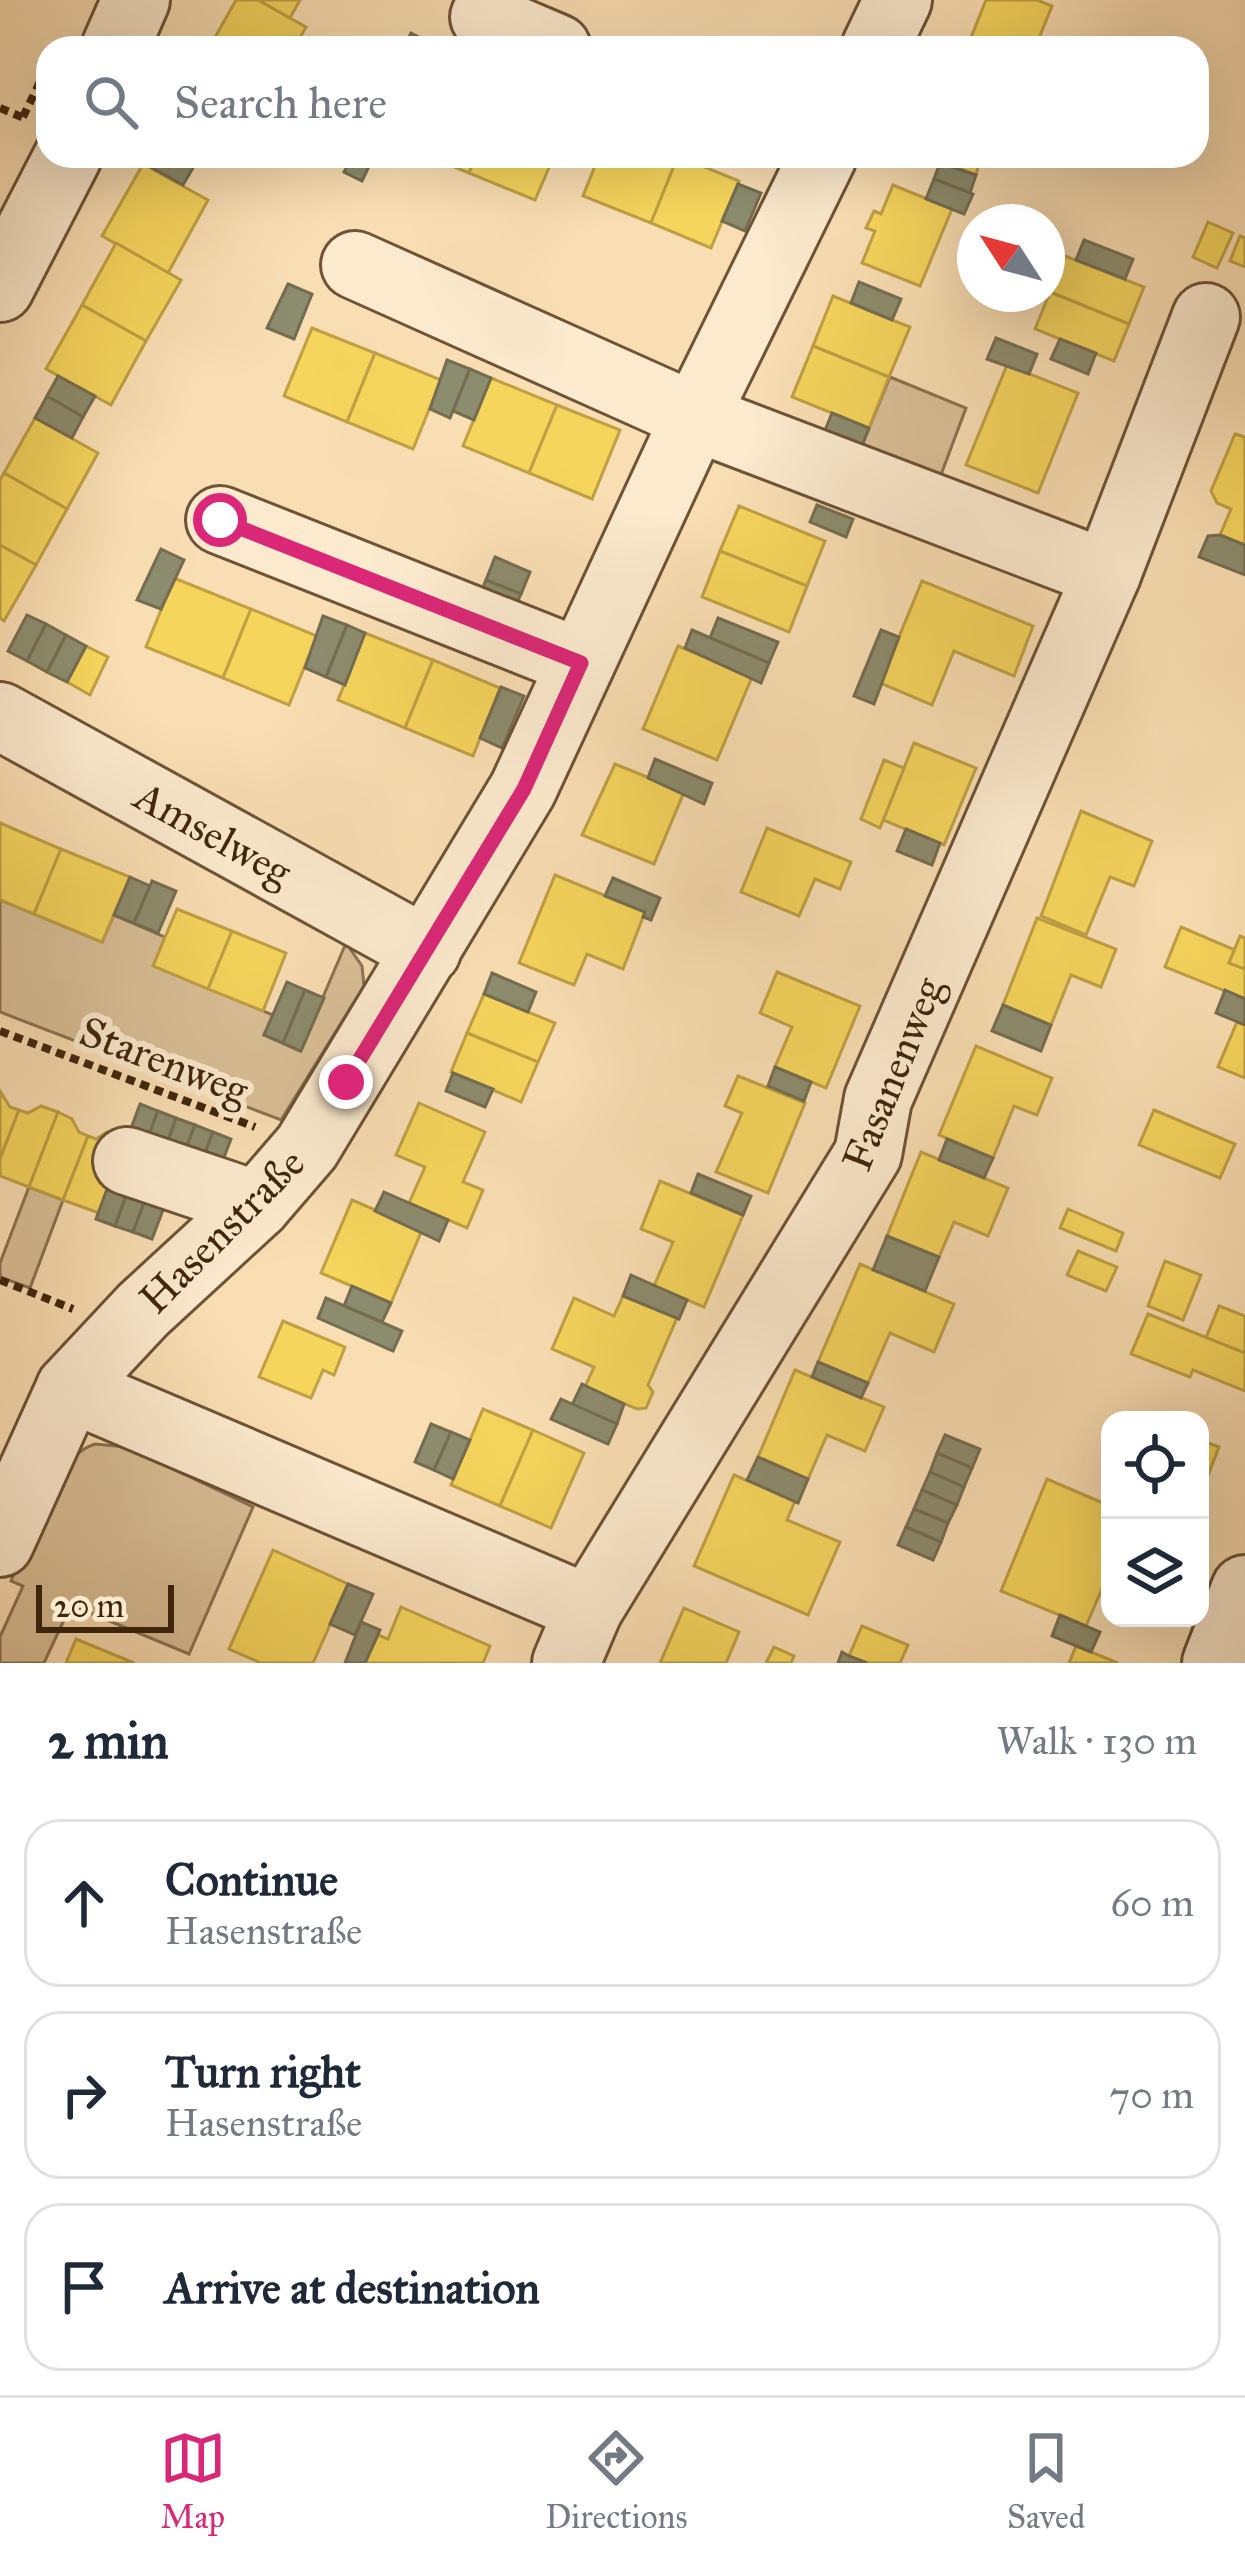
<!DOCTYPE html>
<meta charset="utf-8">
<style>
body{margin:0;font-family:"IM FELL Great Primer",serif;background:#f2f2f3;color:#1f2937}
.controls{position:absolute;right:36px;bottom:36px;display:grid;overflow:hidden;border-radius:24px;box-shadow:0 12px 48px #0002}
.controls button{width:108px;height:108px;display:grid;place-items:center;padding:0;border:0;border-bottom:3px solid #e0e1e3;background:#fff;color:#1f2937;font:60px sans-serif}
.compass{position:absolute;left:957px;top:204px;width:108px;height:108px;border-radius:50%;background:#fff;box-shadow:0 12px 48px #0002;rotate:306deg}
.scale{position:absolute;left:36px;bottom:30px;width:138px;box-sizing:border-box;padding-left:12px;border:6px solid #3f250c;border-top:0;font-size:33px;line-height:42px;white-space:nowrap;color:#3f250c;-webkit-text-stroke:9px #fceace;paint-order:stroke}
.stop{position:absolute;width:36px;height:36px;margin:-27px;border:9px solid #db2777;border-radius:50%;background:#fff}
.stop.end{background:#db2777;border-color:#fff;box-shadow:0 3px 12px #0008}
.list{margin:0;padding:0;list-style:none}
h2{display:flex;justify-content:space-between;align-items:center;height:156px;margin:0;padding:0 48px;font-size:51px}
h2 small{font-size:39px;font-weight:400;color:#747a83}
.list li{display:grid;grid-template-columns:78px 1fr auto;gap:36px;align-items:center;box-sizing:border-box;height:168px;margin:0 24px 24px;padding:0 24px;border:3px solid #e0e1e3;border-radius:36px}
.list b{display:block;font-size:45px;white-space:nowrap}
.list p{margin:0;font-size:39px;white-space:nowrap;color:#747a83}
.list em{font-size:39px;font-style:normal;color:#747a83}
.icon{flex:none;width:66px;height:66px;fill:none;stroke:currentColor;stroke-width:2;stroke-linecap:round;stroke-linejoin:round}
.map{position:relative;flex:none;width:1245px;height:1663px;overflow:hidden}
.search{position:absolute;background:#fff;box-shadow:0 12px 48px #0002;left:36px;right:36px;top:36px;height:132px;display:flex;align-items:center;gap:30px;box-sizing:border-box;padding:0 42px;border-radius:36px;color:#747a83;font-size:45px}
.sheet{height:732px;background:#fff}
nav{display:flex;justify-content:space-around;align-items:center;box-sizing:border-box;height:168px;border-top:3px solid #e0e1e3;background:#fff;font-size:33px;color:#747a83}
nav a{display:grid;justify-items:center;gap:6px}
nav .on{color:#db2777}
.map>svg:first-child{display:block}
</style>
<div class="map">
<svg width="1245" height="1663" viewBox="0 0 1245 1663">
<rect width="100%" height="100%" fill="#fadeb3"/>
<filter id="stains"><feTurbulence type="fractalNoise" baseFrequency=".00167" numOctaves="4"/><feColorMatrix values="0 0 0 0 .2 0 0 0 0 .09 0 0 0 0 .02 0 0 0 .5 -.17"/></filter>
<radialGradient id="worn" r=".72"><stop offset=".6" stop-color="#630" stop-opacity="0"/><stop offset="1" stop-color="#630" stop-opacity=".3"/></radialGradient>
<!-- green -->
<g fill="#dabf97" stroke="#8c7252" stroke-width="3">
<path d="M 890,377 L 966,408 L 939,480 L 861,448 Z"/>
<path d="M 0,900 L 102,942 L 114,915 L 165,937 L 154,966 L 273,1015 L 264,1035 L 300,1051 L 346,943 L 362,966 L 364,986 L 281,1120 L 0,1012 Z"/>
<path d="M 29,1187 L 63,1200 L 30,1288 L 0,1277 L 0,1263 Z"/>
<path d="M 95,1444 L 127,1447 L 253,1507 L 189,1654 L 71,1605 L 44,1663 L 0,1663 L 0,1637 L 23,1586 L 11,1581 C 29,1540 51,1458 95,1444 Z"/>
</g>
<!-- homes -->
<g fill="#f6d55c" stroke="#bfa044" stroke-width="3">
<path d="M 236,0 L 258,0 L 306,27 L 294,48 L 209,48 Z"/>
<path d="M 258,0 L 300,0 L 290,18 Z"/>
<path d="M 986,0 L 1037,0 L 1052,6 L 1035,48 L 991,48 L 970,40 Z"/>
<path d="M 428,156 L 476,156 L 469,173 Z"/>
<path d="M 476,156 L 554,156 L 535,200 L 469,173 Z"/>
<path d="M 599,156 L 678,156 L 651,223 L 583,196 Z"/>
<path d="M 678,156 L 739,181 L 711,248 L 651,223 Z"/>
<path d="M 928,156 L 981,156 L 976,175 Z"/>
<path d="M 143,164 L 208,200 L 168,273 L 102,236 Z"/>
<path d="M 893,185 L 952,209 L 920,286 L 862,263 L 875,231 L 866,228 L 874,211 L 881,214 Z"/>
<path d="M 1208,222 L 1233,233 L 1217,268 L 1193,257 Z"/>
<path d="M 1240,236 L 1245,238 L 1245,267 L 1230,261 Z"/>
<path d="M 116,243 L 181,280 L 146,341 L 82,305 Z"/>
<path d="M 1065,256 L 1144,287 L 1129,324 L 1050,292 Z"/>
<path d="M 1050,292 L 1129,324 L 1114,361 L 1035,329 Z"/>
<path d="M 833,296 L 910,327 L 889,377 L 813,346 Z"/>
<path d="M 82,305 L 146,341 L 111,405 L 46,369 Z"/>
<path d="M 312,328 L 375,353 L 347,422 L 284,396 Z"/>
<path d="M 813,346 L 889,377 L 869,428 L 792,397 Z"/>
<path d="M 375,353 L 441,380 L 413,449 L 347,422 Z"/>
<path d="M 1007,365 L 1078,393 L 1038,493 L 966,465 Z"/>
<path d="M 491,378 L 557,405 L 529,473 L 463,446 Z"/>
<path d="M 557,405 L 620,430 L 592,499 L 529,473 Z"/>
<path d="M 35,418 L 98,453 L 67,509 L 4,473 Z"/>
<path d="M 1235,434 L 1245,437 L 1245,545 L 1220,535 L 1231,509 L 1217,503 L 1211,491 Z"/>
<path d="M 4,473 L 67,509 L 36,565 L 0,545 L 0,480 Z"/>
<path d="M 739,506 L 825,541 L 807,586 L 720,551 Z"/>
<path d="M 0,545 L 36,565 L 4,621 L 0,618 Z"/>
<path d="M 720,551 L 807,586 L 789,632 L 702,597 Z"/>
<path d="M 174,578 L 251,609 L 223,678 L 146,647 Z"/>
<path d="M 922,581 L 1033,626 L 1014,676 L 954,651 L 932,705 L 880,683 Z"/>
<path d="M 251,609 L 317,636 L 289,705 L 223,678 Z"/>
<path d="M 365,633 L 433,660 L 405,728 L 338,700 Z"/>
<path d="M 86,646 L 108,657 L 90,695 L 67,682 Z"/>
<path d="M 678,646 L 752,677 L 717,760 L 643,729 Z"/>
<path d="M 433,660 L 500,688 L 473,756 L 405,728 Z"/>
<path d="M 914,743 L 976,768 L 944,845 L 883,820 Z"/>
<path d="M 884,760 L 904,768 L 880,828 L 861,819 Z"/>
<path d="M 615,764 L 684,792 L 654,864 L 582,835 Z"/>
<path d="M 1081,811 L 1152,841 L 1134,886 L 1110,877 L 1086,935 L 1041,916 Z"/>
<path d="M 0,823 L 61,849 L 34,914 L 0,900 Z"/>
<path d="M 767,828 L 851,862 L 840,889 L 815,879 L 799,916 L 741,892 Z"/>
<path d="M 61,849 L 130,877 L 102,942 L 34,914 Z"/>
<path d="M 555,875 L 645,912 L 623,969 L 587,954 L 574,985 L 519,963 Z"/>
<path d="M 177,909 L 232,931 L 208,989 L 153,966 Z"/>
<path d="M 1037,918 L 1116,949 L 1101,987 L 1071,975 L 1051,1025 L 1003,1005 Z"/>
<path d="M 1181,927 L 1235,950 L 1229,963 L 1245,969 L 1245,999 L 1165,967 Z"/>
<path d="M 232,931 L 286,953 L 263,1011 L 208,989 Z"/>
<path d="M 1240,936 L 1245,938 L 1245,969 L 1229,963 Z"/>
<path d="M 777,972 L 860,1006 L 826,1088 L 775,1067 L 792,1027 L 760,1013 Z"/>
<path d="M 484,994 L 555,1023 L 538,1062 L 467,1033 Z"/>
<path d="M 1237,1022 L 1245,1025 L 1245,1078 L 1218,1067 Z"/>
<path d="M 467,1033 L 538,1062 L 521,1102 L 451,1072 Z"/>
<path d="M 976,1046 L 1052,1078 L 1037,1115 L 1014,1106 L 993,1158 L 939,1135 Z"/>
<path d="M 738,1076 L 805,1103 L 768,1193 L 716,1172 L 742,1113 L 725,1106 Z"/>
<path d="M 0,1091 L 10,1107 L 19,1110 L 0,1159 Z"/>
<path d="M 419,1103 L 485,1132 L 463,1182 L 483,1190 L 467,1228 L 409,1203 L 425,1167 L 396,1155 Z"/>
<path d="M 41,1106 L 58,1112 L 29,1187 L 0,1176 L 0,1159 L 19,1110 L 28,1113 Z"/>
<path d="M 1154,1110 L 1235,1144 L 1220,1178 L 1139,1145 Z"/>
<path d="M 58,1112 L 72,1119 L 79,1132 L 88,1136 L 63,1200 L 29,1187 Z"/>
<path d="M 107,1132 L 127,1139 L 99,1213 L 63,1200 L 88,1136 L 96,1139 Z"/>
<path d="M 921,1152 L 1008,1188 L 988,1236 L 954,1222 L 939,1257 L 887,1236 Z"/>
<path d="M 660,1181 L 743,1215 L 704,1307 L 654,1286 L 673,1242 L 641,1229 Z"/>
<path d="M 352,1200 L 422,1230 L 391,1303 L 321,1273 Z"/>
<path d="M 1068,1209 L 1123,1233 L 1116,1251 L 1060,1228 Z"/>
<path d="M 1078,1251 L 1117,1267 L 1106,1291 L 1067,1275 Z"/>
<path d="M 1165,1261 L 1201,1275 L 1183,1320 L 1148,1306 Z"/>
<path d="M 860,1264 L 954,1304 L 934,1352 L 890,1333 L 868,1383 L 818,1362 Z"/>
<path d="M 623,1296 L 677,1318 L 648,1385 L 653,1392 L 646,1408 L 637,1409 L 585,1387 L 594,1367 L 552,1349 L 574,1298 L 614,1316 Z"/>
<path d="M 1219,1306 L 1245,1316 L 1245,1353 L 1206,1338 Z"/>
<path d="M 1148,1314 L 1245,1353 L 1245,1391 L 1193,1370 L 1190,1377 L 1131,1354 Z"/>
<path d="M 283,1321 L 345,1347 L 334,1375 L 323,1370 L 311,1398 L 259,1377 Z"/>
<path d="M 795,1370 L 884,1407 L 865,1451 L 827,1435 L 808,1479 L 758,1457 Z"/>
<path d="M 483,1409 L 533,1430 L 500,1506 L 451,1485 Z"/>
<path d="M 533,1430 L 584,1453 L 551,1528 L 500,1506 Z"/>
<path d="M 1200,1440 L 1219,1447 L 1200,1496 Z"/>
<path d="M 734,1475 L 795,1501 L 787,1520 L 840,1542 L 808,1615 L 694,1566 Z"/>
<path d="M 1047,1479 L 1110,1506 L 1110,1570 L 1086,1626 L 1001,1591 Z"/>
<path d="M 273,1550 L 348,1584 L 313,1663 L 261,1663 L 229,1649 Z"/>
<path d="M 401,1607 L 490,1646 L 483,1663 L 365,1663 L 378,1635 L 388,1639 Z"/>
<path d="M 684,1608 L 739,1632 L 726,1663 L 660,1663 Z"/>
<path d="M 862,1626 L 908,1645 L 900,1663 L 867,1663 L 849,1656 Z"/>
<path d="M 76,1639 L 134,1663 L 66,1663 Z"/>
<path d="M 1076,1646 L 1091,1652 L 1118,1663 L 1069,1663 Z"/>
<path d="M 774,1647 L 794,1656 L 791,1663 L 766,1663 Z"/>
</g>
<!-- industry -->
<g fill="#8c8c6e" stroke="#756d51" stroke-width="3">
<path d="M 411,33 L 432,44 L 430,48 L 404,48 Z"/>
<path d="M 152,156 L 177,156 L 194,166 L 183,185 L 147,165 Z"/>
<path d="M 352,156 L 374,156 L 362,181 L 344,172 Z"/>
<path d="M 940,163 L 976,175 L 970,193 L 934,179 Z"/>
<path d="M 934,179 L 973,194 L 964,214 L 926,199 Z"/>
<path d="M 738,184 L 761,193 L 745,231 L 722,221 Z"/>
<path d="M 1084,240 L 1133,259 L 1125,279 L 1076,260 Z"/>
<path d="M 859,282 L 901,299 L 892,320 L 851,303 Z"/>
<path d="M 288,284 L 312,294 L 294,339 L 267,328 Z"/>
<path d="M 996,338 L 1037,354 L 1029,374 L 987,359 Z"/>
<path d="M 1060,339 L 1096,353 L 1088,374 L 1051,359 Z"/>
<path d="M 447,360 L 470,369 L 450,418 L 430,409 Z"/>
<path d="M 470,369 L 491,378 L 474,420 L 453,411 Z"/>
<path d="M 58,376 L 95,396 L 83,417 L 47,396 Z"/>
<path d="M 47,396 L 83,417 L 72,438 L 35,418 Z"/>
<path d="M 832,413 L 869,428 L 861,448 L 824,433 Z"/>
<path d="M 817,505 L 853,519 L 846,537 L 810,522 Z"/>
<path d="M 1220,535 L 1245,545 L 1245,575 L 1199,557 L 1208,536 Z"/>
<path d="M 161,549 L 184,560 L 161,609 L 137,600 Z"/>
<path d="M 495,557 L 530,572 L 521,594 L 486,580 Z"/>
<path d="M 486,580 L 521,594 L 511,616 L 477,602 Z"/>
<path d="M 27,615 L 46,624 L 27,661 L 8,651 Z"/>
<path d="M 323,616 L 347,625 L 326,677 L 305,668 Z"/>
<path d="M 718,618 L 778,642 L 769,663 L 710,638 Z"/>
<path d="M 46,624 L 66,635 L 47,672 L 27,661 Z"/>
<path d="M 347,625 L 365,633 L 345,685 L 326,677 Z"/>
<path d="M 692,630 L 769,663 L 761,683 L 685,648 Z"/>
<path d="M 881,630 L 899,637 L 874,704 L 854,696 Z"/>
<path d="M 66,635 L 86,646 L 67,682 L 47,672 Z"/>
<path d="M 501,687 L 524,696 L 502,748 L 480,738 Z"/>
<path d="M 655,759 L 712,783 L 704,804 L 648,778 Z"/>
<path d="M 906,829 L 940,843 L 932,865 L 897,851 Z"/>
<path d="M 130,877 L 150,886 L 134,923 L 114,915 Z"/>
<path d="M 613,878 L 660,898 L 651,920 L 643,917 L 645,912 L 605,896 Z"/>
<path d="M 152,881 L 176,891 L 158,933 L 134,923 Z"/>
<path d="M 492,973 L 536,992 L 528,1012 L 484,994 Z"/>
<path d="M 287,982 L 305,990 L 283,1043 L 264,1035 Z"/>
<path d="M 305,990 L 324,998 L 301,1051 L 283,1043 Z"/>
<path d="M 1225,990 L 1245,999 L 1245,1025 L 1216,1013 Z"/>
<path d="M 1003,1005 L 1051,1025 L 1041,1051 L 992,1031 Z"/>
<path d="M 775,1067 L 811,1082 L 804,1101 L 768,1086 Z"/>
<path d="M 453,1073 L 493,1089 L 485,1107 L 446,1091 Z"/>
<path d="M 140,1104 L 158,1111 L 145,1145 L 127,1139 Z"/>
<path d="M 158,1111 L 176,1118 L 164,1153 L 145,1145 Z"/>
<path d="M 176,1118 L 195,1125 L 182,1159 L 164,1153 Z"/>
<path d="M 195,1125 L 213,1132 L 200,1166 L 182,1159 Z"/>
<path d="M 213,1132 L 231,1139 L 218,1173 L 200,1166 Z"/>
<path d="M 947,1139 L 993,1158 L 984,1178 L 939,1160 Z"/>
<path d="M 698,1174 L 751,1196 L 743,1215 L 691,1193 Z"/>
<path d="M 110,1181 L 129,1188 L 115,1226 L 96,1219 Z"/>
<path d="M 129,1188 L 147,1195 L 133,1232 L 115,1226 Z"/>
<path d="M 384,1192 L 448,1220 L 439,1241 L 375,1211 Z"/>
<path d="M 147,1195 L 166,1202 L 152,1239 L 133,1232 Z"/>
<path d="M 887,1236 L 939,1257 L 925,1291 L 873,1270 Z"/>
<path d="M 631,1275 L 687,1300 L 679,1319 L 623,1296 Z"/>
<path d="M 352,1286 L 391,1303 L 382,1322 L 344,1306 Z"/>
<path d="M 326,1298 L 402,1331 L 393,1351 L 318,1318 Z"/>
<path d="M 818,1362 L 868,1383 L 861,1398 L 812,1377 Z"/>
<path d="M 582,1384 L 624,1404 L 617,1424 L 572,1405 Z"/>
<path d="M 561,1399 L 617,1424 L 608,1444 L 551,1419 Z"/>
<path d="M 431,1424 L 451,1432 L 434,1470 L 415,1462 Z"/>
<path d="M 451,1432 L 470,1440 L 453,1479 L 434,1470 Z"/>
<path d="M 945,1435 L 980,1449 L 972,1468 L 937,1453 Z"/>
<path d="M 937,1453 L 972,1468 L 964,1487 L 930,1472 Z"/>
<path d="M 758,1457 L 808,1479 L 798,1503 L 747,1480 Z"/>
<path d="M 930,1472 L 964,1487 L 957,1505 L 922,1490 Z"/>
<path d="M 922,1490 L 957,1505 L 948,1523 L 914,1509 Z"/>
<path d="M 914,1509 L 948,1523 L 941,1542 L 906,1527 Z"/>
<path d="M 906,1527 L 941,1542 L 933,1560 L 898,1545 Z"/>
<path d="M 348,1584 L 373,1594 L 355,1635 L 330,1624 Z"/>
<path d="M 1060,1615 L 1100,1632 L 1091,1652 L 1052,1636 Z"/>
<path d="M 361,1622 L 380,1630 L 365,1663 L 345,1663 Z"/>
<path d="M 842,1652 L 849,1656 L 867,1663 L 838,1663 Z"/>
</g>
<g fill="none" stroke-linecap="round" stroke-linejoin="round">
<!-- minor casing -->
<g stroke="#6e5336" stroke-width="72">
<g id="minor">
<path d="M 484,17 L 557,48"/>
<path d="M 115,48 L 136,0"/>
<path d="M 875,48 L 898,0"/>
<path d="M 355,265 L 695,417 L 1107,574"/>
<path d="M 0,288 L 68,156"/>
<path d="M 220,520 L 581,663"/>
<path d="M 0,716 L 427,951"/>
<path d="M 127,1161 L 257,1205"/>
<path d="M 70,1388 L 589,1609"/>
<path d="M 0,1543 L 70,1388 L 143,1310 L 257,1205 L 307,1147 L 523,789 L 695,417 L 823,156"/>
<path d="M 566,1663 L 589,1609 L 868,1154 L 878,1099 L 1107,574 L 1206,317"/>
<path d="M 1216,1663 L 1245,1589"/>
</g>
</g>
<!-- path -->
<g stroke="#3f250c" stroke-width="8" stroke-dasharray="9 6" stroke-linecap="butt">
<path d="M 0,108 L 24,118"/>
<path d="M 23,117 L 48,65"/>
<path d="M 0,1031 L 255,1127"/>
<path d="M 0,1280 L 73,1309"/>
</g>
<!-- minor -->
<use href="#minor" stroke="#fceace" stroke-width="66"/>
</g>
<g fill="none" stroke-linecap="round" stroke-linejoin="round">
<!-- route -->
<path stroke="#db2777" stroke-width="15" d="M 220,520 L 581,663 L 524,789 L 346,1082"/>
</g>
<g text-anchor="middle" dominant-baseline="central" stroke-width="12" stroke-linejoin="round" paint-order="stroke">
<!-- street labels -->
<g font-size="42" fill="#3f250c" stroke="#fceace">
<text transform="translate(213 834) rotate(29)">Amselweg</text>
<text transform="translate(164 1061) rotate(21)">Starenweg</text>
<text transform="translate(893 1074) rotate(-68)">Fasanenweg</text>
<text transform="translate(222 1231) rotate(-45)">Hasenstraße</text>
</g>
</g>
<rect width="100%" height="100%" filter="url(#stains)"/>
<rect width="100%" height="100%" fill="url(#worn)"/>
</svg>
<div class="controls">
<button><svg class="icon" aria-label="locate" viewBox="0 0 24 24"><circle cx="12" cy="12" r="6"/><path d="M12 2v4M12 18v4M2 12h4M18 12h4"/></svg></button>
<button><svg class="icon" aria-label="layers" viewBox="0 0 24 24"><path d="M12 4l9 5-9 5-9-5zM3 14l9 5 9-5"/></svg></button>
</div>
<svg class="compass" viewBox="-18 -18 36 36"><path d="M0-13l5 13h-10z" fill="#e53935"/><path d="M0 13l5-13h-10z" fill="#747a83"/></svg>
<div class="scale">20 m</div>
<div class="stop" style="left:220px;top:520px"></div>
<div class="stop end" style="left:346px;top:1082px"></div>
<div class="search"><svg class="icon" aria-label="search" viewBox="0 0 24 24"><circle cx="10" cy="10" r="6"/><path d="M15 15l6 6"/></svg>Search here</div>
</div>
<section class="sheet">
<h2>2 min<small>Walk · 130 m</small></h2>
<ul class="list">
<li><svg class="icon" aria-label="ahead" viewBox="0 0 24 24"><path d="M12 20V5M6 11l6-6 6 6"/></svg><div><b>Continue</b><p>Hasenstraße</p></div><em>60 m</em></li>
<li><svg class="icon" aria-label="right" viewBox="0 0 24 24"><path d="M7 20v-9h11M14 6l5 5-5 5"/></svg><div><b>Turn right</b><p>Hasenstraße</p></div><em>70 m</em></li>
<li><svg class="icon" aria-label="arrive" viewBox="0 0 24 24"><path d="M6 21V4h12l-3 4 3 4H6"/></svg><div><b>Arrive at destination</b></div></li>
</ul>
</section>
<nav>
<a class="on"><svg class="icon" aria-label="map" viewBox="0 0 24 24"><path d="M3 6l6-2 6 2 6-2v14l-6 2-6-2-6 2zM9 4v14M15 6v14"/></svg>Map</a>
<a><svg class="icon" aria-label="directions" viewBox="0 0 24 24"><path d="M12 3l9 9-9 9-9-9zM9 14v-3h6M13 9l2 2-2 2"/></svg>Directions</a>
<a><svg class="icon" aria-label="saved" viewBox="0 0 24 24"><path d="M7 4h10v16l-5-4-5 4z"/></svg>Saved</a>
</nav>
